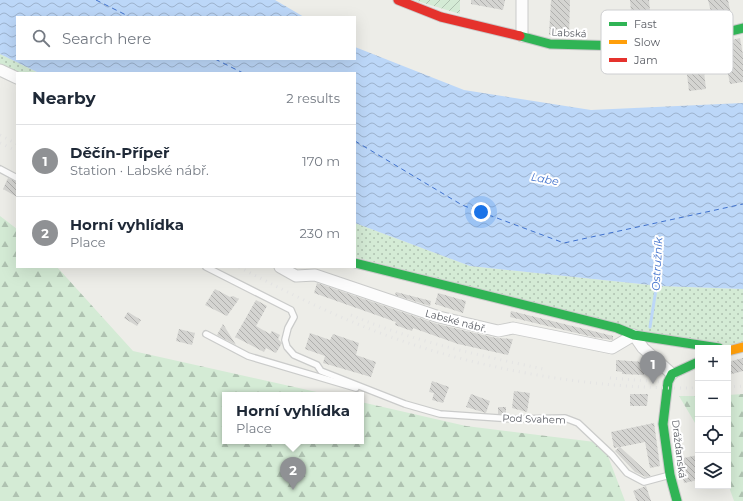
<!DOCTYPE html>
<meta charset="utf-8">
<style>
body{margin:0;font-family:Montserrat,sans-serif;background:#f6f6f7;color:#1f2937}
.controls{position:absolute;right:12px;bottom:12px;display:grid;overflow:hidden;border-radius:0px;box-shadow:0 4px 16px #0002}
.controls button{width:36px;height:36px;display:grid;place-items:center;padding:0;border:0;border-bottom:1px solid #e0e1e3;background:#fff;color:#1f2937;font:20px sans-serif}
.you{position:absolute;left:481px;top:212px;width:14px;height:14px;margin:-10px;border:3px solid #fff;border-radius:50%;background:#1a73e8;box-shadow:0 0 0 6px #1a73e833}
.badge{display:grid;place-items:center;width:26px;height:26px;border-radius:50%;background:#8f9194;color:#fff;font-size:13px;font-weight:700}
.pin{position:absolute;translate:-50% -33px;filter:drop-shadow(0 1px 2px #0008)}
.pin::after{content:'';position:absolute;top:21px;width:14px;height:12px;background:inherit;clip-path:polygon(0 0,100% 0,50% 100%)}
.popup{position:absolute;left:222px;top:392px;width:142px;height:52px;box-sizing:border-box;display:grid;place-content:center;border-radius:0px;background:#fff;filter:drop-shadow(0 1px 3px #0005);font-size:13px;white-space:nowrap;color:#747a83}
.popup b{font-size:15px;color:#1f2937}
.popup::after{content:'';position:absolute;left:50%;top:100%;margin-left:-8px;border:8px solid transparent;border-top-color:#fff}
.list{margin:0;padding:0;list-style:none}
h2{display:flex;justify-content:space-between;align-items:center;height:52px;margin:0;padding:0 16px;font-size:17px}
h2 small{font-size:13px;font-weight:400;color:#747a83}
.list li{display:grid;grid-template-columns:26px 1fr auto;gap:12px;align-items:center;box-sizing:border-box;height:72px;padding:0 16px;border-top:1px solid #e0e1e3}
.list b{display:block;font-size:15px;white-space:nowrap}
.list p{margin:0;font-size:13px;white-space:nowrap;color:#747a83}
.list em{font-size:13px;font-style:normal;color:#747a83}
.icon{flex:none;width:22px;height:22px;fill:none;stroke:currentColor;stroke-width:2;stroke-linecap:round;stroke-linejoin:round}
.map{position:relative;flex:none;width:743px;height:501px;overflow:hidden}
.search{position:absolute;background:#fff;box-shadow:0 4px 16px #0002;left:16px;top:16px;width:340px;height:44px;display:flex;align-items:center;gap:10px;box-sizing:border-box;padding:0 14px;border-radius:0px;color:#747a83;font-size:15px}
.panel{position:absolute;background:#fff;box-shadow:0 4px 16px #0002;left:16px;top:72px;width:340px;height:196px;border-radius:0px}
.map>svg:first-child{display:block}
</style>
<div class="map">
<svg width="743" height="501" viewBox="0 0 743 501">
<defs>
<pattern id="grass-dots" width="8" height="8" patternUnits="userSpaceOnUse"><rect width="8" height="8" fill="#d4ebd5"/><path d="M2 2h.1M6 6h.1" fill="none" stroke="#afc2b1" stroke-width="1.8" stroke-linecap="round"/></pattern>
<pattern id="forest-firs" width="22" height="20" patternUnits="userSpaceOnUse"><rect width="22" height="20" fill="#d4ebd5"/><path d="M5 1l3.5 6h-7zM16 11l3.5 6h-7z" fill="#afc2b1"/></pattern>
<pattern id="garden-furrows" width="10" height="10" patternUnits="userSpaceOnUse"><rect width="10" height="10" fill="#d4ebd5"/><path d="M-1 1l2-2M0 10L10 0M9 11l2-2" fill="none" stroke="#afc2b1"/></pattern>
<pattern id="water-waves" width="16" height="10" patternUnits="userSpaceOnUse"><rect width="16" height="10" fill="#bcd7f8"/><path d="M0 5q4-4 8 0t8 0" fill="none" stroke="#9cb2cd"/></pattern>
<pattern id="building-back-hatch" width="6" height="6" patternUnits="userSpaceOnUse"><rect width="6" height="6" fill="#d4d4d1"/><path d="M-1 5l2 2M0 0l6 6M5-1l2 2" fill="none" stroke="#afafad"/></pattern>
</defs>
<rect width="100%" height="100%" fill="#edede8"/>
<!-- grass -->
<g fill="url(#grass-dots)">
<path d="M 0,54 L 39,73 L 17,73 L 0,66 Z"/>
<path d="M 355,223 L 470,266 L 660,286 L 743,289 L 743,342 L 731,346 L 635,330 L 355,257 Z"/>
</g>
<!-- forest -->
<g fill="url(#forest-firs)">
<path d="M 0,216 L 17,229 L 17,267 L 57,267 L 133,351 L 330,395 L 225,395 L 225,441 L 361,441 L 361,402 L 466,426 L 603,443 L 625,501 L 0,501 Z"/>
<path d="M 743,394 L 743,501 L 734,501 L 728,484 L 728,395 Z"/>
<path d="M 679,396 L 698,396 L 698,428 Z"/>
</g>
<!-- garden -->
<path fill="url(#garden-furrows)" d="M 414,0 L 460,0 L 460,14 Z"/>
<!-- water -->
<path fill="url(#water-waves)" d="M 0,0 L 275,0 L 304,17 L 17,17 L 17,59 L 355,59 L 355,47 L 464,90 L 591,110 L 743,103 L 743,289 L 660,286 L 470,266 L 355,223 L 355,73 L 39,73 L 0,54 Z"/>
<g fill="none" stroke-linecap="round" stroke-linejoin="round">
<!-- stream -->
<path stroke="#bcd7f8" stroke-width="3" d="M 650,327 L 657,283"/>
<!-- ferry -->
<g stroke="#3f71cd" stroke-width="1" stroke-dasharray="5 4" stroke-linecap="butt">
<path d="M 96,0 L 130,17"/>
<path d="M 215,59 L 243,73"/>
<path d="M 355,141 L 462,205 L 564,243 L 743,204"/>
</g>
</g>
<!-- building -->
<g fill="url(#building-back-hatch)">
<path d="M 471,0 L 505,0 L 503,10 L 471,4 Z"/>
<path d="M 551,0 L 570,0 L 569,36 L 549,35 Z"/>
<path d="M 630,0 L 649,0 L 652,33 L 633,36 Z"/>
<path d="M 708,0 L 728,0 L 732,20 L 714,24 Z"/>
<path d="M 740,38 L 743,55 L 743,82 L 730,84 L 725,59 L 703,63 L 706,89 L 689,91 L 686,66 L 633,71 L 632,54 L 724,42 Z"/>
<path d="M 8,178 L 17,182 L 17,197 L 3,189 Z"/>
<path d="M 317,283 L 437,324 L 496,338 L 513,339 L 508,355 L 458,344 L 413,328 L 412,331 L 395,325 L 396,322 L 314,293 Z"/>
<path d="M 215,289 L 230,297 L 233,296 L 239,299 L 227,316 L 205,305 Z"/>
<path d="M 396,292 L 431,301 L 430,306 L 395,295 Z"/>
<path d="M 438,293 L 466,301 L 463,313 L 435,304 Z"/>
<path d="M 256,300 L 267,306 L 256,326 L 270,334 L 272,331 L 280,335 L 278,339 L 282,343 L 276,353 L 266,348 L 264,352 L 235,337 Z"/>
<path d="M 511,311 L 613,336 L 613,340 L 593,337 L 510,317 Z"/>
<path d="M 128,312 L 141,320 L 137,326 L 124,318 Z"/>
<path d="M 223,324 L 236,345 L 217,335 Z"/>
<path d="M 179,329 L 195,333 L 192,345 L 176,341 Z"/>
<path d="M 310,333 L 330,340 L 333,334 L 359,343 L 356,355 L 376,362 L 371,377 L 323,363 L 325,356 L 305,349 Z"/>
<path d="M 743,358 L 743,371 L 728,375 L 728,362 Z"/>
<path d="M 616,360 L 644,362 L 644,375 L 622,374 L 622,372 L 616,371 Z"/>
<path d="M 432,381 L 449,387 L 443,403 L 432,400 L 434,393 L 429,392 Z"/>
<path d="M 514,391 L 530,393 L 527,412 L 512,408 Z"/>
<path d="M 471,394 L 490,401 L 486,413 L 466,407 Z"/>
<path d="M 630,394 L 648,394 L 647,406 L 630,406 Z"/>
<rect x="498" y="407" width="8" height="7"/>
<path d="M 654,423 L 660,466 L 650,468 L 645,442 L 620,447 L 651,476 L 646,477 L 635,472 L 615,451 L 619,447 L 614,448 L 611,432 Z"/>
<path d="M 698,455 L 698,480 L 684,483 L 679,459 Z"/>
<path d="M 646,486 L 651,501 L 637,501 L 633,491 Z"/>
</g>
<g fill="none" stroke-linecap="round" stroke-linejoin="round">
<!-- lane casing -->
<g stroke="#cacbca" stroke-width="8">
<g id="lane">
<path d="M 0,169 L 17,178"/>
<path d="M 206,267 L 291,310 L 294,317 L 288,328 L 285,340 L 287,347 L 294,355 L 317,365 L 321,371 L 405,404 L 440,414 L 513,419 L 565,418 L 578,423 L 612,455 L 627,473 L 644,482 L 670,475"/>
<path d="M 206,334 L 248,356 L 356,388"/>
</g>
</g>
<!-- street casing -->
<g stroke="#cacbca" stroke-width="13">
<g id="street">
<path d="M 522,0 L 522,36"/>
<path d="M 0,70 L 17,78"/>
<path d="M 280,267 L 296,276 L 315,275 L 439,317 L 498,331 L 513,328 L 612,348 L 634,335 L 643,348 L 672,374"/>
</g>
</g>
<!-- fast casing -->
<g stroke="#c9c9c9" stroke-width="11">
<g id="fast">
<path d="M 520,36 L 550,44 L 624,46 L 723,33 L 743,28"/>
<path d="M 355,263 L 617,328 L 634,335 L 719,348"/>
<path d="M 677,501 L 670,475 L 663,424 L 668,382 L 672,374 L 698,362"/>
</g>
</g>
<!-- slow casing -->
<g stroke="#c9c9c9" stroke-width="11">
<path id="slow" d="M 728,351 L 743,347"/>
</g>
<!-- jam casing -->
<g stroke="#c9c9c9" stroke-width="11">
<path id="jam" d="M 398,0 L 441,17 L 520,36"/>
</g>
<!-- lane -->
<use href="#lane" stroke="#fcfcfc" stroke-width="5.5"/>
<!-- street -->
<use href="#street" stroke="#fcfcfc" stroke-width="11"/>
<!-- fast -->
<use href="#fast" stroke="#30b455" stroke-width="9"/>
<!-- slow -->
<use href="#slow" stroke="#ff9f0a" stroke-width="9"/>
<!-- jam -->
<use href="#jam" stroke="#e5322d" stroke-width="9"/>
<!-- rail -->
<g stroke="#e4e4e4" stroke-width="3" stroke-dasharray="1 5" stroke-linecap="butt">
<path d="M 0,135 L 17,144"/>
<path d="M 0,143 L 17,151"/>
<path d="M 239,267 C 279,288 318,308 360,325 C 461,367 589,390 698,388"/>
<path d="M 351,315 C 412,341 478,355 543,369"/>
<path d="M 610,378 L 662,382"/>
<path d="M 728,387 L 743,386"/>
</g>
</g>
<g text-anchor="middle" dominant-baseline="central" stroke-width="4" stroke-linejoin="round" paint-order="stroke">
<!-- street labels -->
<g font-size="10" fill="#5d6067" stroke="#fff">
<text transform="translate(569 33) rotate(3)">Labská</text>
<text transform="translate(456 321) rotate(15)">Labské nábř.</text>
<text transform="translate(534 419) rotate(2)">Pod Svahem</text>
<text transform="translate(679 449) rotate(83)">Drážďanská</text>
</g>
<!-- water labels -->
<g font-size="11" font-style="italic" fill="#3f71cd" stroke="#fff">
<text transform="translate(545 179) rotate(11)">Labe</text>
<text transform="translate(657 264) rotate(-87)">Ostružník</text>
</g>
</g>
<!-- legend -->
<rect x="601" y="10" width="132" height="64" rx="6" fill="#fff" stroke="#cecfd1" stroke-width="1"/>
<rect x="609" y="22" width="18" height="4" fill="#30b455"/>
<rect x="609" y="40" width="18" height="4" fill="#ff9f0a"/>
<rect x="609" y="58" width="18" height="4" fill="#e5322d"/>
<g font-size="11" fill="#5d6067">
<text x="634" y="28">Fast</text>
<text x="634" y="46">Slow</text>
<text x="634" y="64">Jam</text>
</g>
</svg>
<div class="controls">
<button>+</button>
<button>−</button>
<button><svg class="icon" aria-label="locate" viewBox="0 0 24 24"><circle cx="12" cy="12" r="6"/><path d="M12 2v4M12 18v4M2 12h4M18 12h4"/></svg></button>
<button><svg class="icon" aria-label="layers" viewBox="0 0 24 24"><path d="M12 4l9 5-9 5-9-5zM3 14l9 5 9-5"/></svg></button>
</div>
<div class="you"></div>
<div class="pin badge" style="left:653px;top:384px">1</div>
<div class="pin badge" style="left:293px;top:490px">2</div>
<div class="popup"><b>Horní vyhlídka</b>Place</div>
<div class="search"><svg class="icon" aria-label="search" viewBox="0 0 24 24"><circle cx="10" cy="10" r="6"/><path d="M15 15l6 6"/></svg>Search here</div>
<section class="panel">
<h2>Nearby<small>2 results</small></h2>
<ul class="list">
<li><span class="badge">1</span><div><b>Děčín-Přípeř</b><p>Station · Labské nábř.</p></div><em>170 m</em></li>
<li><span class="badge">2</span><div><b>Horní vyhlídka</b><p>Place</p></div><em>230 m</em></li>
</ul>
</section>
</div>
